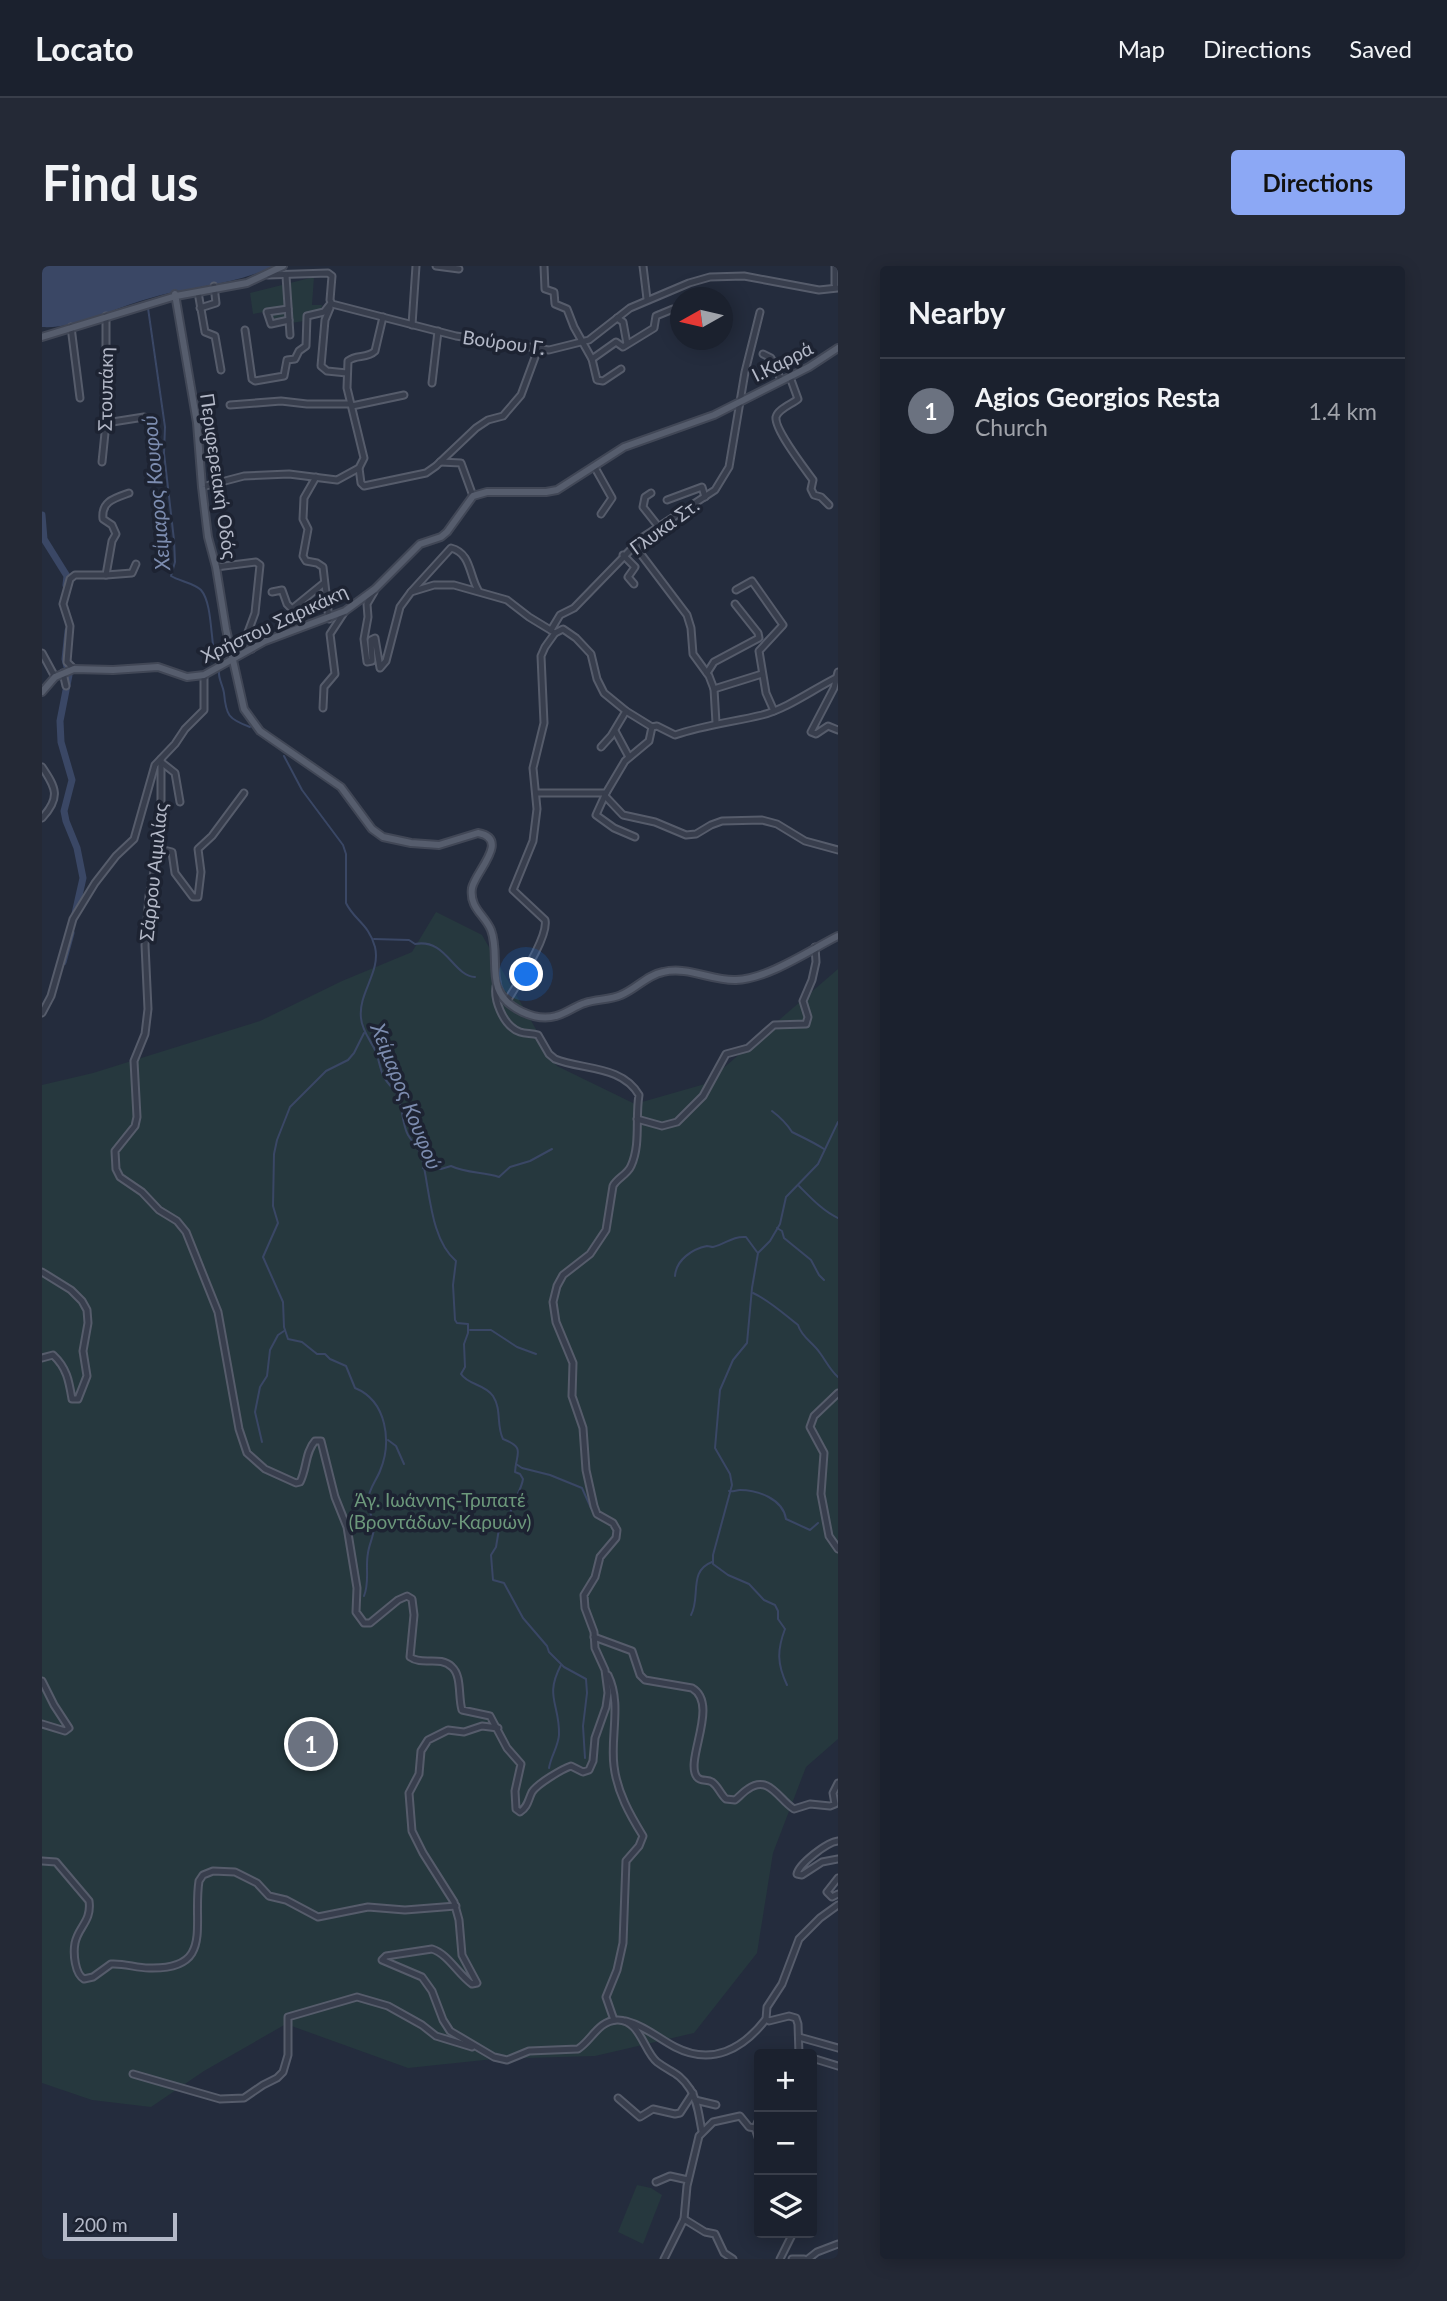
<!DOCTYPE html>
<meta charset="utf-8">
<style>
body{margin:0;font-family:Lato,sans-serif;background:#242936;color:#f1f3f6}
.controls{position:absolute;right:21px;bottom:21px;display:grid;overflow:hidden;border-radius:7px;box-shadow:0 4px 18px #0003}
.controls button{width:63px;height:63px;display:grid;place-items:center;padding:0;border:0;border-bottom:2px solid #393e4a;background:#1b212e;color:#f1f3f6;font:35px sans-serif}
.compass{position:absolute;left:628px;top:21px;width:63px;height:63px;border-radius:50%;background:#1b212e;box-shadow:0 4px 18px #0003;rotate:262deg}
.scale{position:absolute;left:21px;bottom:18px;width:114px;box-sizing:border-box;padding-left:7px;border:4px solid #b4b9c8;border-top:0;font-size:19px;line-height:24px;white-space:nowrap;color:#b4b9c8;-webkit-text-stroke:5px #1d2332;paint-order:stroke}
.you{position:absolute;left:485px;top:709px;width:24px;height:24px;margin:-18px;border:5px solid #fff;border-radius:50%;background:#1a73e8;box-shadow:0 0 0 10px #1a73e833}
.badge{display:grid;place-items:center;width:46px;height:46px;border-radius:50%;background:#8ca8f5;color:#fff;font-size:23px;font-weight:700}
.pin{position:absolute;translate:-50% -50%;border:4px solid #fff;box-shadow:0 2px 7px #0006}
.list{margin:0;padding:0;list-style:none}
h2{display:flex;justify-content:space-between;align-items:center;height:91px;margin:0;padding:0 28px;font-size:30px}
h2 small{font-size:23px;font-weight:400;color:#a0a3aa}
.list li{display:grid;grid-template-columns:46px 1fr auto;gap:21px;align-items:center;box-sizing:border-box;height:105px;padding:0 28px;border-top:2px solid #393e4a}
.list b{display:block;font-size:26px;white-space:nowrap}
.list p{margin:0;font-size:23px;white-space:nowrap;color:#a0a3aa}
.list em{font-size:23px;font-style:normal;color:#a0a3aa}
.icon{flex:none;width:38px;height:38px;fill:none;stroke:currentColor;stroke-width:2;stroke-linecap:round;stroke-linejoin:round}
.map{position:relative;flex:none;width:796px;height:1993px;overflow:hidden;border-radius:7px}
header{display:flex;align-items:center;gap:42px;box-sizing:border-box;height:98px;padding:0 35px;background:#1b212e;border-bottom:2px solid #393e4a}
header strong{font-size:33px}
nav{display:flex;gap:38px;margin-inline-start:auto;font-size:24px}
.intro{display:flex;align-items:center;justify-content:space-between;box-sizing:border-box;height:168px;padding:0 42px}
h1{margin:0;font-size:49px}
.button{padding:18px 32px;border-radius:7px;background:#8ca8f5;color:#111;font-size:24px;font-weight:700}
main{display:flex;gap:42px;padding:0 42px}
aside{flex:1;background:#1b212e;border-radius:7px;box-shadow:0 4px 18px #0003}
.map>svg:first-child{display:block}
</style>
<header>
<strong>Locato</strong>
<nav><a>Map</a><a>Directions</a><a>Saved</a></nav>
</header>
<div class="intro"><h1>Find us</h1><a class="button">Directions</a></div>
<main>
<div class="map">
<svg width="796" height="1993" viewBox="0 0 796 1993">
<rect width="100%" height="100%" fill="#242c3d"/>
<!-- green -->
<g fill="#26383e">
<path d="M 272,11 L 270,39 L 280,39 L 279,45 L 261,47 L 262,55 L 249,57 L 249,63 L 244,64 L 244,57 L 228,61 L 222,46 L 211,48 L 208,27 Z"/>
<path d="M 394,646 L 440,669 L 515,800 L 593,838 L 663,818 L 796,703 L 796,1473 L 764,1501 L 731,1587 L 715,1687 L 652,1767 L 553,1790 L 452,1793 L 366,1802 L 244,1758 L 162,1805 L 109,1841 L 50,1834 L 0,1817 L 0,819 L 51,807 L 218,755 L 300,715 L 370,686 Z"/>
<path d="M 595,1919 L 609,1922 L 620,1929 L 601,1978 L 576,1966 Z"/>
</g>
<!-- water -->
<path fill="#3a4765" d="M 0,0 L 231,0 C 193,20 145,20 105,33 C 72,42 35,63 0,61 Z"/>
<g fill="none" stroke-linecap="round" stroke-linejoin="round">
<!-- stream -->
<g stroke="#3a4765" stroke-width="2">
<path d="M 106,42 L 123,161 L 122,187 L 132,274 L 133,296 L 129,310 C 137,315 152,317 159,324 C 171,338 168,376 174,394"/>
<path d="M 177,405 C 176,413 181,419 182,427 C 184,449 186,453 208,461"/>
<path d="M 242,490 L 260,524 L 301,579 L 304,588 L 304,637 C 312,654 327,658 333,681 C 339,706 316,727 319,752 C 320,765 329,775 334,786 C 337,794 338,804 342,811 C 346,819 354,824 357,833 C 361,845 360,858 366,869 C 371,877 378,883 380,892 C 388,924 388,973 414,995 L 411,1019 L 413,1054 L 415,1057 L 426,1058 L 426,1067 L 422,1078 L 423,1101 L 419,1108 C 426,1119 443,1118 451,1130 C 460,1144 454,1159 461,1173 C 484,1182 474,1187 473,1206 L 478,1208 L 481,1213 C 479,1227 467,1239 468,1253 L 457,1263 L 454,1281 L 449,1289 L 451,1314 L 462,1317 L 481,1352 L 505,1380 L 507,1386 L 522,1401 L 544,1413 L 545,1427 L 541,1460 L 543,1492"/>
<path d="M 332,673 L 367,674 L 373,678 C 404,672 411,710 433,711"/>
<path d="M 322,767 L 312,787 L 306,794 L 284,805 L 248,841 L 235,874 L 232,888 L 231,940 L 236,957 L 221,991 L 241,1036 L 242,1061 L 246,1073 L 260,1076 L 275,1088 L 283,1088 L 288,1093 L 304,1100 L 313,1122 C 345,1135 350,1176 338,1205 C 334,1215 326,1224 326,1235 C 326,1244 331,1252 332,1261 C 332,1270 327,1278 326,1287 C 323,1302 328,1315 322,1330"/>
<path d="M 730,845 C 738,851 745,858 750,866 C 762,872 771,876 782,883"/>
<path d="M 381,902 L 399,903 L 409,900 C 424,907 440,906 457,911 L 468,901 L 488,895 L 510,883"/>
<path d="M 757,920 C 769,932 781,945 796,952"/>
<path d="M 735,962 L 740,965 L 742,972 L 769,994 L 777,1009 L 782,1014"/>
<path d="M 633,1010 C 634,994 650,983 665,980 C 667,980 669,981 671,981 C 684,978 690,970 704,971 L 715,986"/>
<path d="M 711,1027 C 727,1034 743,1049 756,1059 C 760,1072 771,1076 778,1087 C 784,1095 788,1104 796,1111"/>
<path d="M 428,1064 L 449,1064 L 475,1081 L 494,1088"/>
<path d="M 346,1174 L 354,1180 L 362,1198"/>
<path d="M 220,1176 L 213,1146 L 218,1121 L 225,1110 L 228,1084 L 236,1069 L 242,1065"/>
<path d="M 474,1198 L 480,1202 L 508,1209 L 540,1222 L 549,1242"/>
<path d="M 687,1225 C 691,1226 694,1224 698,1224 C 716,1224 741,1233 744,1253 L 768,1264 L 776,1257"/>
<path d="M 649,1349 C 659,1331 646,1305 670,1296"/>
<path d="M 745,1419 C 735,1398 735,1384 743,1363 L 736,1353 L 736,1345 L 733,1339 L 722,1334 L 707,1318 L 686,1309 L 671,1298 L 671,1289 L 690,1219 L 688,1208 L 673,1182 L 678,1124 L 691,1094 L 705,1077 L 710,1022 L 716,987 L 728,975 L 738,958 L 744,931 L 776,898 L 796,856"/>
<path d="M 507,1502 C 509,1490 516,1481 517,1469 C 518,1438 502,1431 519,1399"/>
</g>
<!-- river -->
<g stroke="#3a4765" stroke-width="7">
<path d="M 0,249 L 2,273 L 25,310 L 24,319"/>
<path d="M 26,365 L 23,393 L 27,409 L 18,455 L 19,476 L 30,514 L 22,545 L 24,555 L 35,582 L 41,612 L 32,652"/>
<path d="M 21,696 L 29,667"/>
</g>
<!-- minor casing -->
<g stroke="#565c6b" stroke-width="9">
<g id="minor">
<path d="M 394,0 L 417,3"/>
<path d="M 502,0 L 503,23 L 512,26 L 513,38 L 525,43 L 532,61 L 550,93 L 555,114 L 561,115 L 579,103"/>
<path d="M 601,0 L 605,33"/>
<path d="M 226,9 L 286,7 L 290,10 L 288,34 L 290,38 L 414,70 L 507,84 L 547,74 L 588,42 L 647,17 L 668,11 L 702,10 L 777,24 L 796,22"/>
<path d="M 244,10 L 248,69"/>
<path d="M 793,18 L 793,0"/>
<path d="M 156,26 L 163,66 L 173,70 L 179,104"/>
<path d="M 158,42 L 174,37 L 172,20"/>
<path d="M 288,42 L 283,54 L 279,100 L 285,105 L 305,107"/>
<path d="M 246,43 L 225,46 L 229,58 L 247,54"/>
<path d="M 575,52 L 581,56 L 585,78"/>
<path d="M 370,59 L 374,0"/>
<path d="M 29,61 L 38,132"/>
<path d="M 203,64 L 210,113 L 213,115 L 242,110 L 245,94 L 253,93 L 257,85 L 264,80 L 265,50 L 282,46 L 289,37"/>
<path d="M 721,88 L 729,92 L 739,114"/>
<path d="M 550,93 L 574,76 L 581,81 L 612,62 L 614,50 L 631,43"/>
<path d="M 748,111 L 756,133 C 750,138 736,143 734,151 C 732,163 763,203 771,214 L 769,223 L 772,229 L 779,231 L 787,239"/>
<path d="M 390,117 L 396,65"/>
<path d="M 188,139 L 239,135 L 265,138 L 309,138"/>
<path d="M 310,140 L 362,129"/>
<path d="M 64,157 L 102,151"/>
<path d="M 60,196 L 64,157 L 64,50"/>
<path d="M 398,196 L 419,197 L 431,230"/>
<path d="M 552,200 L 570,232 L 559,248"/>
<path d="M 317,202 L 319,217 L 322,220 L 384,207 L 394,200 L 434,162 L 446,154 L 461,150 L 479,129 L 496,83"/>
<path d="M 274,211 L 262,232 L 261,253 L 266,263 L 261,290 L 264,295 L 275,297 L 281,301 L 287,353"/>
<path d="M 160,221 L 202,210 L 247,208 L 295,214 L 317,202 L 322,192 L 305,122 L 306,95 C 314,88 325,93 333,85 L 341,51"/>
<path d="M 609,227 L 603,231 L 601,241 L 616,260"/>
<path d="M 625,234 L 660,221 L 663,231"/>
<path d="M 592,279 L 645,349 L 649,362 L 651,388 L 667,410 L 672,423 L 674,457"/>
<path d="M 581,289 L 593,301 L 586,311 L 592,318"/>
<path d="M 174,301 L 214,296 L 218,299 L 213,347 L 206,366 L 210,383"/>
<path d="M 64,309 L 90,307 L 94,298"/>
<path d="M 694,324 L 710,315 L 741,359 L 717,385 L 724,427 L 732,445"/>
<path d="M 230,326 L 240,324 L 245,338 L 250,343 L 282,317"/>
<path d="M 332,326 L 325,338 L 326,351 L 322,373 L 325,396 L 330,395 L 329,374 L 333,372 L 338,402 L 344,395 L 358,341 L 369,326 L 392,319 L 412,319 L 465,334 L 487,351 L 510,365"/>
<path d="M 369,326 L 409,282 C 429,287 427,309 436,324"/>
<path d="M 509,364 L 518,349 L 532,342 L 601,271 L 673,224 L 687,201 L 703,106 L 718,46"/>
<path d="M 513,367 L 521,363 L 534,372 L 549,388 L 555,413 L 562,427 L 584,445 L 610,461"/>
<path d="M 0,387 L 13,411"/>
<path d="M 32,403 L 25,396 L 28,360 L 21,338 L 28,313 L 33,309 L 64,309 L 70,275 L 74,268 L 70,259 L 61,253 C 59,235 73,232 87,227"/>
<path d="M 796,406 L 792,422 L 769,466 L 774,468 L 786,460 L 796,464"/>
<path d="M 21,407 L 24,420"/>
<path d="M 665,407 L 672,396 L 717,372 L 716,367 L 693,338"/>
<path d="M 672,423 L 720,408"/>
<path d="M 281,442 L 282,421 L 293,408 L 288,368 L 303,345"/>
<path d="M 573,465 L 587,491"/>
<path d="M 559,481 L 569,470 L 584,445"/>
<path d="M 119,493 L 119,571 L 107,630 L 103,679 L 106,743 L 103,768 L 92,795 L 95,851 L 93,860 L 73,885 L 74,903 L 78,911 L 100,926 L 117,944 L 135,955 L 144,966 L 176,1046 L 197,1163 L 205,1187 L 223,1203 L 254,1217 L 258,1216 C 265,1203 263,1186 273,1175 L 279,1175 L 293,1231 L 305,1261 L 315,1322 L 314,1346 L 322,1357 L 328,1357 L 356,1334 L 365,1330 L 370,1333 L 372,1349 L 368,1391 C 380,1400 398,1389 410,1401 C 420,1410 416,1431 420,1444 L 448,1450 L 465,1482 L 479,1498 L 473,1525 L 474,1543 L 478,1546 C 486,1541 486,1534 490,1526 C 495,1518 520,1503 529,1500 L 541,1506 L 547,1504 L 551,1495 L 553,1472 L 564,1441 L 566,1427 L 563,1404 L 553,1382 L 552,1366 L 543,1342 L 542,1329 L 553,1311 L 558,1291 L 574,1272 L 575,1264 L 571,1257 L 555,1248 L 552,1240 L 544,1204 L 541,1162 L 530,1130 L 531,1097 L 514,1056 L 511,1036 L 515,1020 L 521,1009 L 548,988 L 564,964 L 571,920 C 575,912 585,909 589,900 C 599,878 593,853 597,829 C 580,799 540,804 513,793 L 507,788 L 496,769 C 490,767 484,768 478,766 C 461,760 450,732 455,716"/>
<path d="M 119,496 L 133,507 L 138,536"/>
<path d="M 0,501 C 14,522 19,531 0,552"/>
<path d="M 494,527 L 564,527 L 583,495 L 607,475 L 610,461 L 615,460 L 633,469 C 662,459 691,456 720,449 C 746,442 770,424 794,412"/>
<path d="M 564,527 L 554,549 L 572,562 L 593,571"/>
<path d="M 563,530 L 581,549 L 613,556 L 644,569 L 654,568 L 669,559 L 680,555 L 720,554 L 735,558 L 763,575 L 796,584"/>
<path d="M 118,583 L 130,586 L 133,607 L 151,631 L 156,631 L 159,606 L 156,583 L 170,570 L 202,527"/>
<path d="M 465,735 C 475,718 507,671 503,654 L 471,624 L 491,575 L 495,543 L 491,502 L 502,457 L 499,390 L 503,381 L 513,367"/>
<path d="M 0,747 L 9,730 L 31,653 L 53,617 L 74,590 L 92,573 L 113,499 L 133,478 L 143,463 L 162,444 L 162,409"/>
<path d="M 595,853 L 620,860 L 635,856 L 661,830 L 684,788 L 706,782 L 732,759 L 764,758 L 766,751 L 761,735 L 770,714 L 774,696 L 773,681"/>
<path d="M 0,1006 L 29,1024 L 40,1035 L 45,1044 L 46,1057 L 41,1085 L 45,1110 L 36,1133 L 30,1133 C 27,1115 25,1102 11,1089 L 0,1092"/>
<path d="M 796,1127 L 772,1150 L 768,1161 L 782,1187 L 779,1228 L 787,1270 L 796,1283"/>
<path d="M 552,1371 L 590,1385 L 598,1409 L 603,1414 L 650,1422 C 678,1438 642,1495 655,1511 C 659,1516 665,1513 670,1516 C 676,1520 679,1529 684,1533 L 693,1534 C 697,1531 701,1526 706,1523 C 727,1508 737,1534 752,1543 L 768,1538 L 788,1540 L 793,1538 L 791,1527 L 796,1517"/>
<path d="M 566,1409 C 580,1438 568,1470 572,1500 C 575,1526 588,1549 601,1570 L 597,1580 L 584,1595 L 581,1677 L 575,1704 L 564,1731 L 572,1754"/>
<path d="M 0,1415 L 12,1439 L 27,1462 L 23,1465 L 0,1458"/>
<path d="M 456,1462 L 440,1460 L 422,1466 L 406,1464 L 386,1474 L 379,1485 L 377,1508 L 367,1527 L 370,1565 L 381,1587 L 412,1636 L 417,1654 L 420,1689 L 435,1717 L 430,1718 C 416,1708 406,1688 390,1683 L 344,1690 L 340,1694 L 380,1711 L 390,1725 L 401,1754 L 408,1765 L 452,1791 L 465,1794 L 487,1785 L 536,1783 C 550,1774 556,1755 575,1754 C 598,1753 602,1786 615,1796 C 628,1806 637,1806 648,1823 C 656,1835 657,1851 660,1865"/>
<path d="M 796,1575 C 785,1576 757,1598 755,1608 L 760,1609 L 780,1596 L 796,1593"/>
<path d="M 0,1595 L 14,1596 L 47,1635 C 50,1655 36,1661 33,1677 C 31,1688 33,1708 42,1713 L 51,1711 L 69,1698 C 82,1697 94,1702 107,1702 C 173,1704 150,1659 157,1615 L 161,1609 L 171,1605 L 193,1606 L 215,1617 L 227,1630 L 244,1634 L 276,1651 L 326,1641 L 363,1644 L 414,1640"/>
<path d="M 796,1612 L 785,1626 L 790,1631 L 796,1628"/>
<path d="M 584,1755 C 603,1760 616,1772 633,1781 C 670,1800 701,1783 724,1753"/>
<path d="M 757,1771 L 796,1782"/>
<path d="M 757,1788 L 756,1758 L 754,1752 L 747,1750 L 727,1755 L 724,1753 L 725,1741 L 740,1718 L 757,1673 L 778,1652 L 796,1639"/>
<path d="M 770,1792 L 796,1800"/>
<path d="M 91,1808 L 178,1833 L 202,1832 L 221,1819 L 235,1812 L 241,1806 L 246,1789 L 246,1751 L 315,1731 L 346,1740 L 380,1759 L 394,1770 L 430,1781"/>
<path d="M 576,1832 L 598,1851 L 611,1843 L 633,1848 L 638,1847 L 651,1827"/>
<path d="M 653,1834 L 674,1839"/>
<path d="M 717,1853 L 713,1862 L 717,1874"/>
<path d="M 614,1916 L 628,1910 L 646,1914"/>
<path d="M 642,1953 L 663,1966 L 673,1968 L 682,1987 L 691,1993"/>
<path d="M 622,1993 L 642,1953 L 645,1920 L 657,1870 L 671,1856 L 698,1850 L 707,1861 L 713,1862"/>
<path d="M 738,1993 L 751,1967"/>
<path d="M 750,1993 L 762,1993"/>
<path d="M 766,1993 L 775,1986 L 796,1978"/>
</g>
</g>
<!-- major casing -->
<g stroke="#414756" stroke-width="10">
<g id="major">
<path d="M 133,28 L 155,157 L 160,221 L 166,271 L 174,301 L 184,363 L 202,443 L 218,465 L 299,521 L 330,563 L 341,571 L 369,577 L 397,579 L 436,567 C 469,573 433,606 430,622 C 427,642 443,649 449,664 C 456,682 450,703 456,722 C 463,742 494,756 514,750 C 525,747 533,740 543,737 C 555,733 568,734 579,729 C 594,723 605,709 621,706 C 646,700 670,715 694,714 C 726,713 768,684 796,670"/>
<path d="M 0,71 L 134,30 L 205,17 L 241,0"/>
<path d="M 0,426 L 13,411 L 32,403 L 71,404 L 116,401 L 145,411 L 162,409 L 223,375 L 303,345 L 333,323 L 378,278 L 399,271 L 405,266 L 431,230 L 445,226 L 504,226 L 515,224 L 582,181 L 672,149 L 767,101 L 796,82"/>
</g>
</g>
<!-- minor -->
<use href="#minor" stroke="#383e4d" stroke-width="5"/>
<!-- major -->
<use href="#major" stroke="#565d6d" stroke-width="6"/>
</g>
<g text-anchor="middle" dominant-baseline="central" stroke-width="7" stroke-linejoin="round" paint-order="stroke">
<!-- street labels -->
<g font-size="19" fill="#b4b9c8" stroke="#1d2332">
<text transform="translate(462 76) rotate(8)">Βούρου Γ.</text>
<text transform="translate(740 95) rotate(-27)">Ι.Καρρά</text>
<text transform="translate(63 123) rotate(-89)">Στουπάκη</text>
<text transform="translate(177 210) rotate(82)">Περιφερειακή Οδός</text>
<text transform="translate(622 260) rotate(-36)">Γλυκα Στ.</text>
<text transform="translate(232 357) rotate(-25)">Χρήστου Σαρικάκη</text>
<text transform="translate(111 606) rotate(-84)">Σάρρου Αιμιλίας</text>
</g>
<!-- park labels -->
<g font-size="19" fill="#6c987b" stroke="#1d2332">
<text x="398" y="1233">Άγ. Ιωάννης-Τριπατέ<tspan x="398" dy="22">(Βροντάδων-Καρυών)</tspan></text>
</g>
<!-- water labels -->
<g font-size="21" font-style="italic" fill="#7c8caf" stroke="#1d2332">
<text transform="translate(113 227) rotate(-95)">Χείμαρος Κουφού</text>
<text transform="translate(365 830) rotate(68)">Χείμαρος Κουφού</text>
</g>
</g>
</svg>
<div class="controls">
<button>+</button>
<button>−</button>
<button><svg class="icon" aria-label="layers" viewBox="0 0 24 24"><path d="M12 4l9 5-9 5-9-5zM3 14l9 5 9-5"/></svg></button>
</div>
<svg class="compass" viewBox="-18 -18 36 36"><path d="M0-13l5 13h-10z" fill="#e53935"/><path d="M0 13l5-13h-10z" fill="#a0a3aa"/></svg>
<div class="scale">200 m</div>
<div class="you"></div>
<div class="pin badge" style="left:269px;top:1478px;background:#6b7280">1</div>
</div>
<aside>
<h2>Nearby<small></small></h2>
<ul class="list">
<li><span class="badge" style="background:#6b7280">1</span><div><b>Agios Georgios Resta</b><p>Church</p></div><em>1.4 km</em></li>
</ul>
</aside>
</main>
